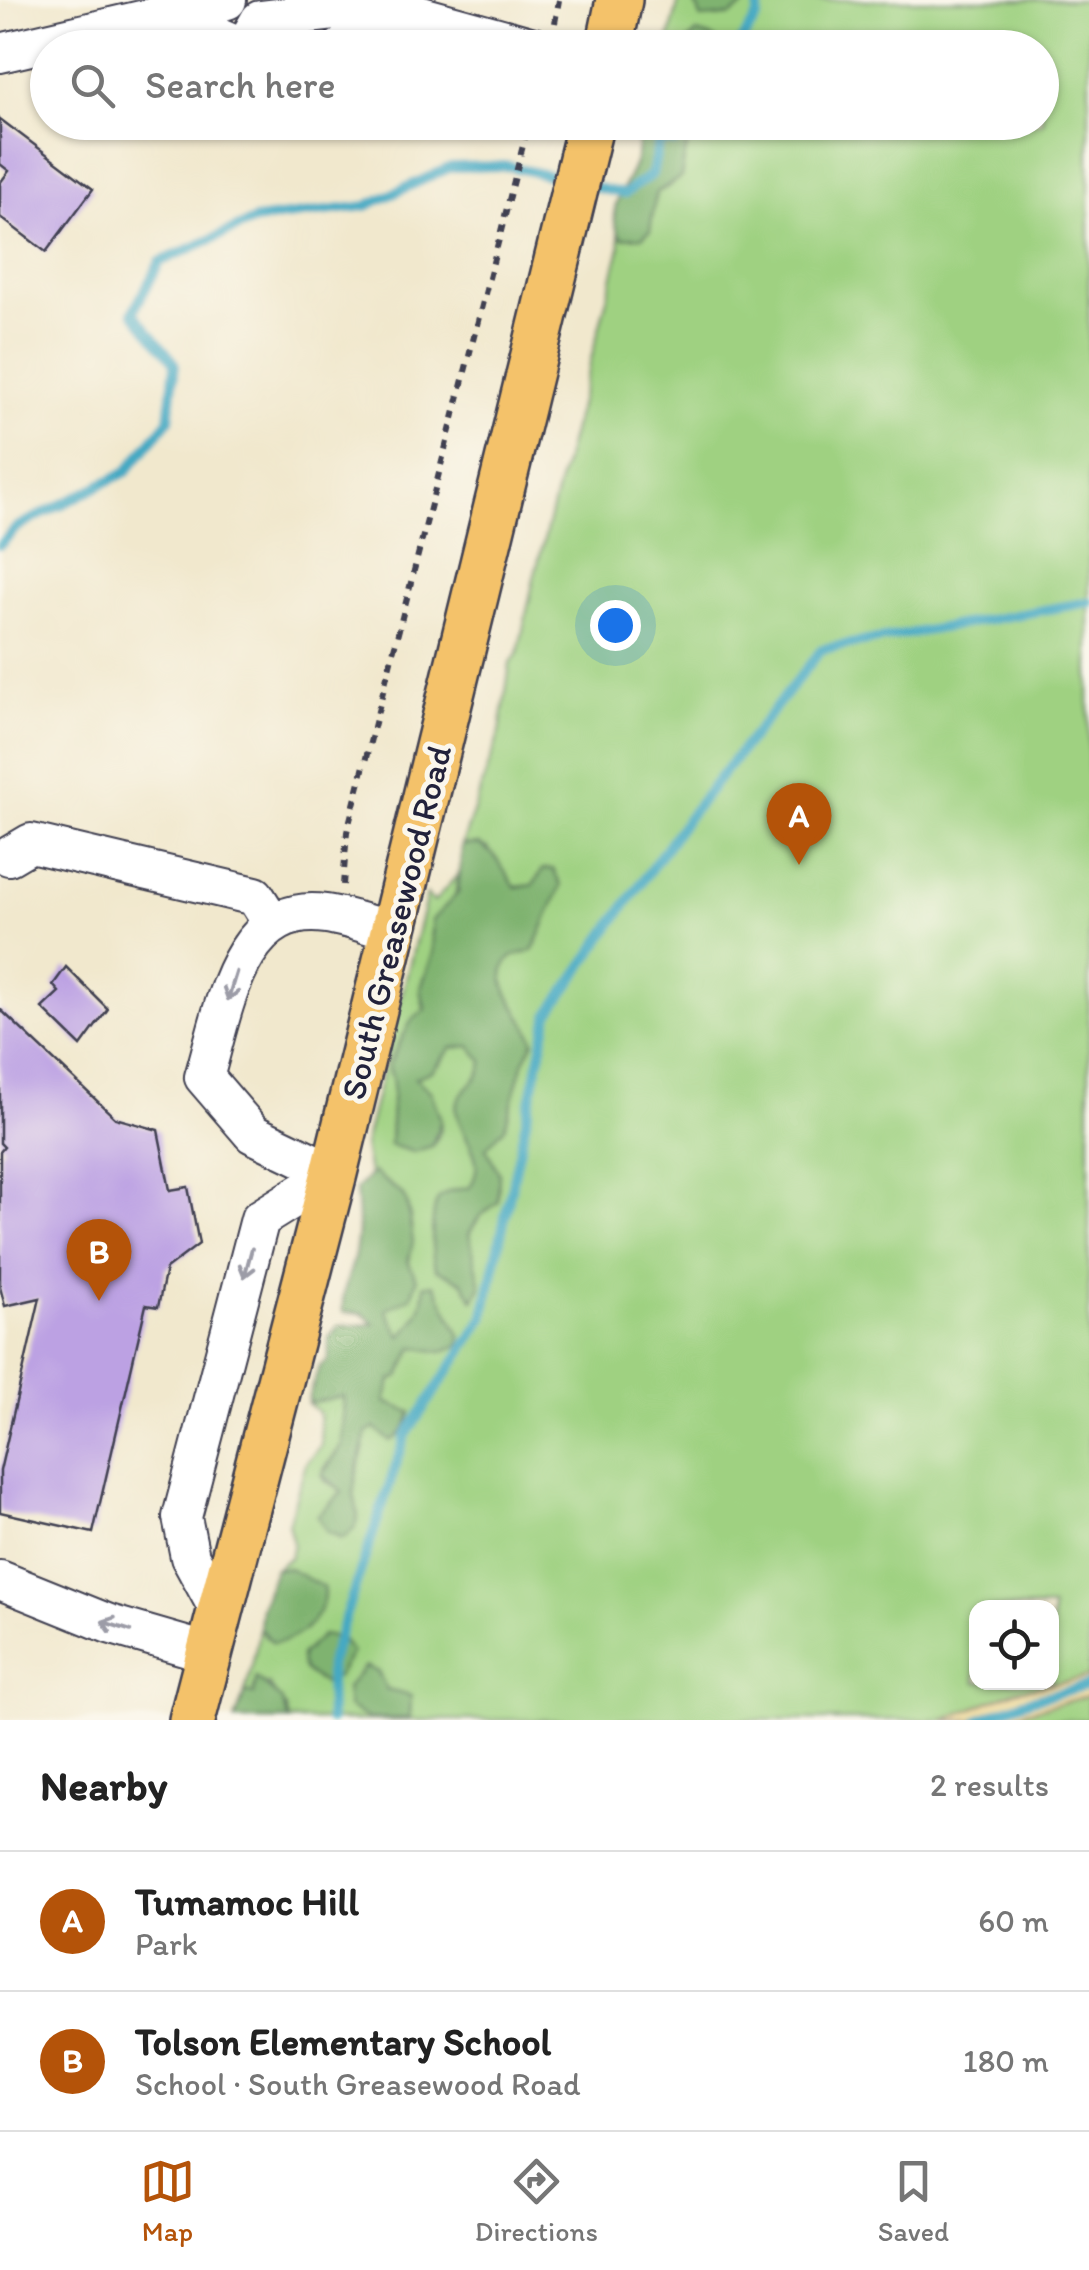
<!DOCTYPE html>
<meta charset="utf-8">
<style>
body{margin:0;font-family:Itim,sans-serif;background:#f2f2f2;color:#222}
.controls{position:absolute;right:30px;bottom:30px;display:grid;overflow:hidden;border-radius:20px;box-shadow:0 2px 8px #0004}
.controls button{width:90px;height:90px;display:grid;place-items:center;padding:0;border:0;border-bottom:2px solid #e0e0e0;background:#fff;color:#222;font:50px sans-serif}
.you{position:absolute;left:615px;top:625px;width:35px;height:35px;margin:-25px;border:8px solid #fff;border-radius:50%;background:#1a73e8;box-shadow:0 0 0 15px #1a73e833}
.badge{display:grid;place-items:center;width:65px;height:65px;border-radius:50%;background:#b45309;color:#fff;font-size:32px;font-weight:700}
.pin{position:absolute;translate:-50% -82px;filter:drop-shadow(0 2px 5px #0008)}
.pin::after{content:'';position:absolute;top:52px;width:35px;height:30px;background:inherit;clip-path:polygon(0 0,100% 0,50% 100%)}
.list{margin:0;padding:0;list-style:none}
h2{display:flex;justify-content:space-between;align-items:center;height:130px;margin:0;padding:0 40px;font-size:42px}
h2 small{font-size:32px;font-weight:400;color:#767676}
.list li{display:grid;grid-template-columns:65px 1fr auto;gap:30px;align-items:center;box-sizing:border-box;height:140px;padding:0 40px;border-top:2px solid #e0e0e0}
.list b{display:block;font-size:38px;white-space:nowrap}
.list p{margin:0;font-size:32px;white-space:nowrap;color:#767676}
.list em{font-size:32px;font-style:normal;color:#767676}
.icon{flex:none;width:55px;height:55px;fill:none;stroke:currentColor;stroke-width:2;stroke-linecap:round;stroke-linejoin:round}
.map{position:relative;flex:none;width:1089px;height:1720px;overflow:hidden}
.search{position:absolute;background:#fff;box-shadow:0 2px 8px #0004;left:30px;right:30px;top:30px;height:110px;display:flex;align-items:center;gap:25px;box-sizing:border-box;padding:0 35px;border-radius:55px;color:#767676;font-size:38px}
.sheet{height:410px;background:#fff}
nav{display:flex;justify-content:space-around;align-items:center;box-sizing:border-box;height:140px;border-top:2px solid #e0e0e0;background:#fff;font-size:28px;color:#767676}
nav a{display:grid;justify-items:center;gap:5px}
nav .on{color:#b45309}
.map>svg:first-child{display:block}
</style>
<div class="map">
<svg width="1089" height="1720" viewBox="0 0 1089 1720">
<rect width="100%" height="100%" fill="#fbf7ec"/>
<filter id="ink" filterUnits="userSpaceOnUse"><feTurbulence type="fractalNoise" baseFrequency=".01" numOctaves="2"/><feDisplacementMap in="SourceGraphic" scale="20" xChannelSelector="R" yChannelSelector="G"/><feConvolveMatrix kernelMatrix="1 2 1 2 8 2 1 2 1" color-interpolation-filters="sRGB"/></filter>
<filter id="wash" filterUnits="userSpaceOnUse"><feTurbulence type="fractalNoise" baseFrequency=".0048" numOctaves="4" result="noise"/><feDisplacementMap in="SourceGraphic" scale="40" xChannelSelector="R" yChannelSelector="G"/><feGaussianBlur stdDeviation="2.25" result="paint"/><feColorMatrix in="noise" values="0 0 0 0 0 0 0 0 0 0 0 0 0 0 0 0 0 1.4 0 .05"/><feComposite in="paint" operator="in"/></filter>
<g filter="url(#wash)">
<rect width="100%" height="100%" fill="#f1e8cd"/>
<!-- green -->
<path fill="#9fd181" stroke="#607a5e" stroke-width="2.5" fill-rule="evenodd" d="M 679,0 L 695,0 L 696,7 L 727,0 L 1089,0 L 1089,1720 L 289,1720 L 286,1708 L 268,1684 L 254,1687 L 254,1694 L 245,1692 C 251,1669 257,1650 259,1627 L 265,1637 L 288,1568 L 275,1569 L 290,1557 L 293,1543 L 288,1524 L 306,1463 L 321,1445 L 319,1413 L 308,1403 L 343,1395 L 342,1445 L 324,1469 L 324,1480 L 342,1491 L 339,1499 L 330,1503 L 339,1537 L 393,1325 L 386,1310 C 411,1287 419,1228 404,1198 C 399,1188 382,1180 373,1173 L 369,1175 L 364,1145 L 427,895 L 434,902 L 459,873 L 454,902 L 431,930 L 433,954 L 420,990 L 425,1013 C 409,1021 392,1053 388,1071 L 393,1080 L 390,1145 L 432,1146 C 453,1121 432,1097 414,1079 L 440,1064 L 451,1048 L 464,1045 L 502,873 L 488,848 L 462,845 L 500,732 L 510,664 L 518,653 L 534,578 L 620,248 L 619,236 L 623,238 L 656,193 L 673,184 L 696,123 L 1042,122 L 1042,48 L 667,47 ZM 976,1608 L 1052,1608 L 1052,1682 L 976,1682 Z"/>
<!-- forest -->
<g fill="#7fb36f" stroke="#506a55" stroke-width="2.5">
<path d="M 695,0 L 753,0 L 730,16 L 701,18 Z"/>
<path d="M 697,33 L 715,39 L 720,47 L 682,47 Z"/>
<path d="M 640,123 L 699,123 L 688,139 L 681,177 L 656,193 L 650,231 L 642,237 L 622,238 C 602,211 626,188 635,163 C 639,151 638,135 640,123 Z"/>
<path d="M 479,844 L 494,855 L 515,887 L 533,885 L 543,869 L 553,869 L 561,886 L 534,949 C 526,955 519,952 512,957 C 484,980 530,1020 534,1041 L 524,1061 L 505,1127 L 486,1148 L 499,1173 L 498,1202 L 479,1217 L 469,1234 L 481,1287 L 473,1300 L 463,1282 L 436,1269 C 430,1257 431,1207 439,1198 C 447,1189 460,1190 470,1187 C 489,1157 460,1138 456,1109 C 459,1086 482,1083 483,1061 L 470,1046 L 451,1048 L 432,1071 L 415,1078 L 431,1092 L 441,1120 L 432,1146 L 413,1152 L 390,1145 L 393,1080 L 388,1066 L 412,1019 L 426,1009 L 420,990 L 433,954 L 432,920 L 458,893 L 462,845 Z"/>
<path d="M 373,1172 L 402,1194 L 407,1203 L 413,1242 L 408,1261 L 417,1279 L 411,1297 L 386,1310 L 401,1336 C 415,1324 426,1303 424,1285 L 434,1284 L 460,1335 L 460,1345 L 442,1352 L 413,1347 L 400,1376 L 391,1381 L 385,1402 L 411,1412 C 408,1425 402,1436 390,1441 L 375,1428 L 367,1432 C 364,1449 356,1470 354,1488 C 353,1508 369,1521 343,1538 L 327,1532 L 317,1516 L 342,1492 L 322,1475 L 342,1445 L 344,1396 L 308,1403 L 308,1398 L 320,1366 L 328,1361 L 329,1337 L 338,1326 L 374,1324 L 362,1313 L 343,1312 C 341,1286 353,1271 356,1247 C 360,1226 357,1209 356,1189 Z"/>
<path d="M 288,1568 L 323,1587 C 330,1612 296,1645 272,1642 L 259,1627 L 261,1607 L 275,1569 Z"/>
<path d="M 322,1635 L 341,1638 L 352,1652 L 337,1677 L 323,1683 C 309,1675 300,1672 301,1655 Z"/>
<path d="M 365,1666 L 378,1672 L 387,1690 L 411,1696 L 410,1718 L 369,1719 L 348,1707 L 346,1688 Z"/>
<path d="M 256,1678 L 281,1699 L 289,1720 L 235,1720 L 245,1692 L 254,1694 Z"/>
</g>
<!-- sand -->
<path fill="#eeda9e" stroke="#887e6c" stroke-width="2.5" d="M 1089,1677 L 1089,1696 L 1027,1711 L 1008,1720 L 944,1720 L 1017,1690 Z"/>
<g fill="none" stroke-linecap="round" stroke-linejoin="round">
<!-- stream -->
<g stroke="#44a9c3" stroke-width="10">
<path d="M 737,48 L 758,16 L 760,0"/>
<path d="M 589,186 L 624,194 L 652,174 L 658,146 L 664,140 L 674,142 L 680,122"/>
<path d="M 0,545 L 17,527 L 126,472 L 169,420 L 175,363 L 133,312 L 160,262 L 255,220 L 366,206 L 451,167 L 508,166 L 568,180"/>
<path d="M 330,1720 L 329,1665 L 406,1435 L 483,1319 L 549,1014 L 681,826 L 822,649 L 1089,602"/>
<path d="M 979,1720 L 1029,1700 L 1089,1685"/>
</g>
</g>
<g id="blocks">
<!-- building -->
<g fill="#bca1e3">
<path d="M 0,119 L 93,189 L 46,252 L 0,217 L 0,183 L 9,171 L 0,164 Z"/>
<path d="M 66,967 L 108,1009 L 81,1046 L 42,1008 L 59,992 L 53,985 Z"/>
<path d="M 0,1009 L 115,1118 L 158,1130 L 170,1190 L 188,1187 L 199,1244 L 166,1269 L 158,1307 L 146,1305 L 93,1533 L 0,1512 L 0,1471 L 40,1298 L 5,1306 L 0,1287 L 0,1152 L 4,1147 L 0,1143 Z"/>
</g>
</g>
</g>
<g filter="url(#ink)">
<use href="#blocks" fill-opacity="0" stroke="#414051" stroke-width="2.5"/>
<g fill="none" stroke-linecap="round" stroke-linejoin="round">
<!-- minor casing -->
<g stroke="#414051" stroke-width="42">
<g id="minor">
<path d="M 418,15 L 537,48"/>
<path d="M 138,29 L 212,34 L 244,48"/>
<path d="M 244,48 L 260,20 L 378,6 L 418,15 L 396,20 L 341,48"/>
<path d="M 0,53 L 227,0"/>
<path d="M 9,856 L 31,843 L 255,896 L 272,923"/>
<path d="M 334,1173 L 253,1134 L 204,1077 C 223,1015 237,901 326,914 C 348,917 372,926 394,932"/>
<path d="M 0,1580 L 109,1624 L 209,1653"/>
<path d="M 220,1612 L 190,1557 L 182,1517 L 260,1219 L 334,1173"/>
</g>
</g>
<!-- major casing -->
<g stroke="#414051" stroke-width="50">
<g id="major">
<path d="M 609,48 L 619,0"/>
<path d="M 192,1720 L 334,1173 L 591,122"/>
</g>
</g>
<!-- path -->
<g stroke="#414051" stroke-width="6" stroke-dasharray="8 8" stroke-linecap="butt">
<path d="M 555,23 L 559,0"/>
<path d="M 343,885 L 347,832 L 529,122"/>
</g>
<!-- minor -->
<use href="#minor" stroke="#fff" stroke-width="38"/>
<!-- major -->
<use href="#major" stroke="#f4c26a" stroke-width="45"/>
</g>
<!-- one-way arrows -->
<defs><path id="oneway-shaft" d="M-6 0H5M1.5-3L5.5 0L1.5 3" fill="none" stroke-width="1.6" stroke-linecap="round" stroke-linejoin="round" transform="scale(2.5)"/></defs>
<g stroke="#9c9ca7">
<use href="#oneway-shaft" transform="translate(232 986) rotate(107)"/>
<use href="#oneway-shaft" transform="translate(248 1263) rotate(105)"/>
<use href="#oneway-shaft" transform="translate(116 1626) rotate(-162)"/>
</g>
</g>
<g text-anchor="middle" dominant-baseline="central" stroke-width="10" stroke-linejoin="round" paint-order="stroke">
<!-- street labels -->
<g font-size="35" fill="#22223b" stroke="#fbf7ec">
<text transform="translate(396 922) rotate(-76)">South Greasewood Road</text>
</g>
</g>
</svg>
<div class="controls">
<button><svg class="icon" aria-label="locate" viewBox="0 0 24 24"><circle cx="12" cy="12" r="6"/><path d="M12 2v4M12 18v4M2 12h4M18 12h4"/></svg></button>
</div>
<div class="you"></div>
<div class="pin badge" style="left:799px;top:865px">A</div>
<div class="pin badge" style="left:99px;top:1301px">B</div>
<div class="search"><svg class="icon" aria-label="search" viewBox="0 0 24 24"><circle cx="10" cy="10" r="6"/><path d="M15 15l6 6"/></svg>Search here</div>
</div>
<section class="sheet">
<h2>Nearby<small>2 results</small></h2>
<ul class="list">
<li><span class="badge">A</span><div><b>Tumamoc Hill</b><p>Park</p></div><em>60 m</em></li>
<li><span class="badge">B</span><div><b>Tolson Elementary School</b><p>School · South Greasewood Road</p></div><em>180 m</em></li>
</ul>
</section>
<nav>
<a class="on"><svg class="icon" aria-label="map" viewBox="0 0 24 24"><path d="M3 6l6-2 6 2 6-2v14l-6 2-6-2-6 2zM9 4v14M15 6v14"/></svg>Map</a>
<a><svg class="icon" aria-label="directions" viewBox="0 0 24 24"><path d="M12 3l9 9-9 9-9-9zM9 14v-3h6M13 9l2 2-2 2"/></svg>Directions</a>
<a><svg class="icon" aria-label="saved" viewBox="0 0 24 24"><path d="M7 4h10v16l-5-4-5 4z"/></svg>Saved</a>
</nav>
